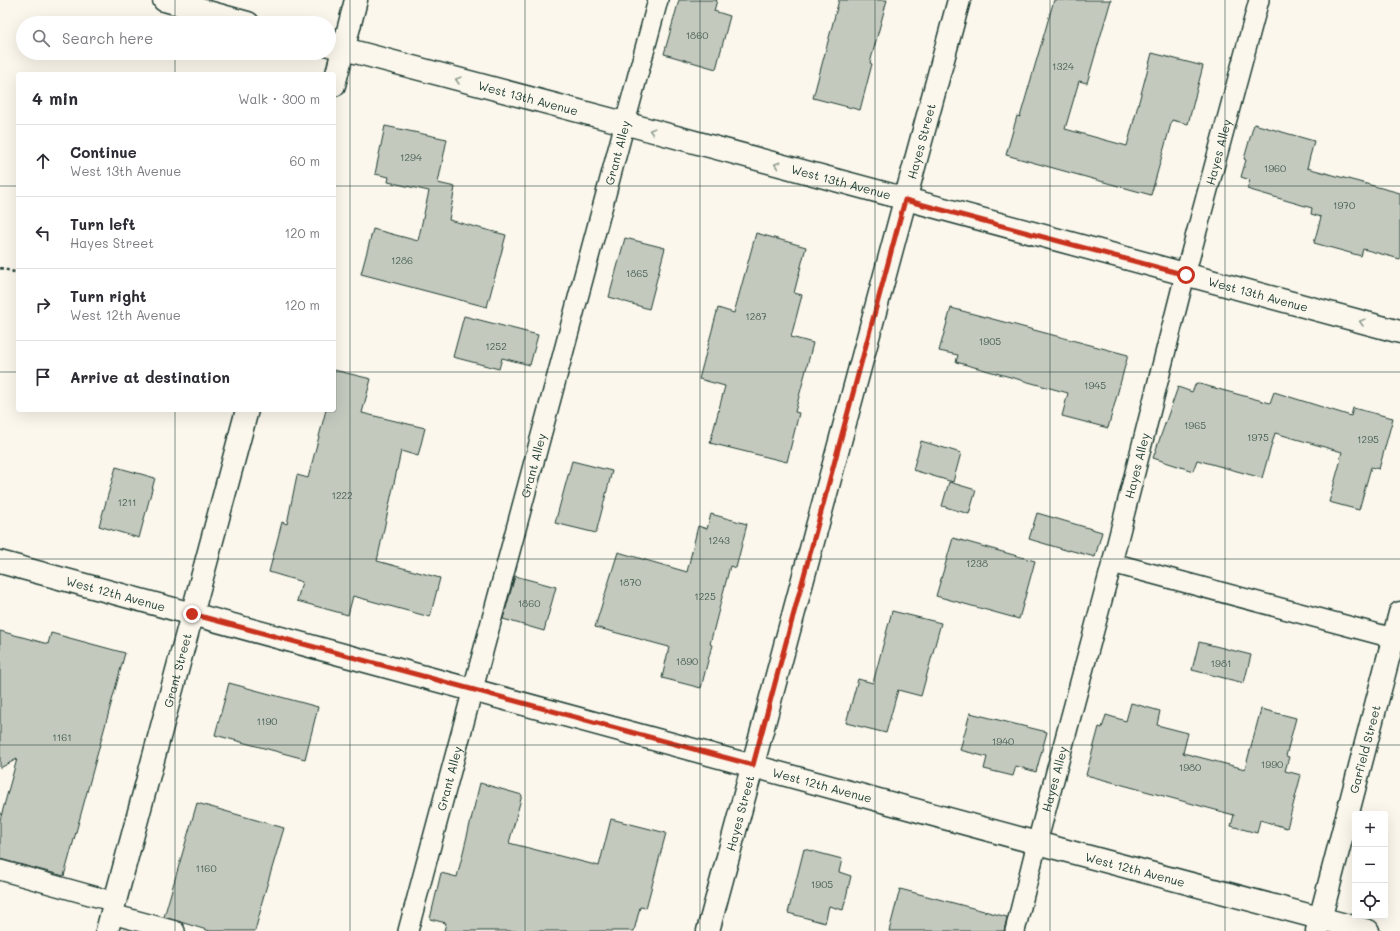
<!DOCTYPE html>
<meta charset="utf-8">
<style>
body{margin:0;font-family:Mali,sans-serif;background:#f2f2f3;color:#2b2b33}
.controls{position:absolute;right:12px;bottom:12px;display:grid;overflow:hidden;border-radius:4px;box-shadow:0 4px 16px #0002}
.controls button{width:36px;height:36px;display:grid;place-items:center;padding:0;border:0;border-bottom:1px solid #e1e1e2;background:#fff;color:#2b2b33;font:20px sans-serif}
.stop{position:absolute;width:12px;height:12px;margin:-9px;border:3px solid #c8321e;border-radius:50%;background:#fff}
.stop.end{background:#c8321e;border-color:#fff;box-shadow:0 1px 4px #0008}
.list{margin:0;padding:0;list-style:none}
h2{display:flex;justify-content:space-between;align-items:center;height:52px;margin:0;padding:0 16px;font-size:17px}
h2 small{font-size:13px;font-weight:400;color:#7c7c81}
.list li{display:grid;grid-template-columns:26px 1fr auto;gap:12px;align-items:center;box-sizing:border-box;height:72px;padding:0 16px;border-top:1px solid #e1e1e2}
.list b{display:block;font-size:15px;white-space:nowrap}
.list p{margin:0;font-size:13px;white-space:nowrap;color:#7c7c81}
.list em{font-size:13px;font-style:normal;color:#7c7c81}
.icon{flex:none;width:22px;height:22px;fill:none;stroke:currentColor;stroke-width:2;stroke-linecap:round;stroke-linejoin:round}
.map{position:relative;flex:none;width:1400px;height:931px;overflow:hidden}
.search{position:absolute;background:#fff;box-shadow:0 4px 16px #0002;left:16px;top:16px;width:320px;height:44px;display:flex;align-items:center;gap:10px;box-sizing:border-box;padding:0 14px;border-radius:22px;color:#7c7c81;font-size:15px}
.panel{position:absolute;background:#fff;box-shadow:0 4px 16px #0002;left:16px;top:72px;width:320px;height:340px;border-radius:4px}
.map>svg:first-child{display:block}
</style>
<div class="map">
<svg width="1400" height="931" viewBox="0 0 1400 931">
<rect width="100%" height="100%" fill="#fbf7ec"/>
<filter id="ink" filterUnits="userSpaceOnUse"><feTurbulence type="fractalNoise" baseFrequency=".025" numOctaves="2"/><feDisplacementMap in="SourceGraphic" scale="8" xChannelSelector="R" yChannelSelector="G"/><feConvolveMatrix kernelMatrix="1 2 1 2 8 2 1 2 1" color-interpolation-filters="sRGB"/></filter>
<g filter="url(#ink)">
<!-- building -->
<g fill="#c4c9be" stroke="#1f3d34">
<path d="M 679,0 L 717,0 L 714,11 L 730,16 L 716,69 L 664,54 Z"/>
<path d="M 839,0 L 887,0 L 870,63 L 872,64 L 860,110 L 813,98 Z"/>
<path d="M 1054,0 L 1111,0 L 1087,83 L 1079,81 L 1065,129 L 1127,146 L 1152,53 L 1203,66 L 1188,124 L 1172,120 L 1151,195 L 1006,155 L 1017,116 L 1020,117 Z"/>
<path d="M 1254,124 L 1314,141 L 1307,168 L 1400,193 L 1400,259 L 1363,249 L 1361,256 L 1314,243 L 1321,217 L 1311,214 L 1312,208 L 1247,189 L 1250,180 L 1241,177 L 1246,160 L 1244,159 Z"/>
<path d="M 385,126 L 447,139 L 438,183 L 455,187 L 449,220 L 506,235 L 487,307 L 361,274 L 373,229 L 418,241 L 429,191 L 388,182 L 389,177 L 375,174 Z"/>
<path d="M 756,233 L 806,247 L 794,293 L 802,295 L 791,337 L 813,343 L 795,412 L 799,413 L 787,462 L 710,443 L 725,386 L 699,379 L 718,308 L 734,313 Z"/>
<path d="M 625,238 L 665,248 L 649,309 L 609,297 Z"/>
<path d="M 951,308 L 1128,355 L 1108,428 L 1062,416 L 1068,393 L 956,362 L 958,355 L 939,351 Z"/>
<path d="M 464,316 L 538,335 L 530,365 L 502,358 L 499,369 L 453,357 Z"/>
<path d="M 334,370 L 371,379 L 362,413 L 425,428 L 418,456 L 401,451 L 377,561 L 440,578 L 430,617 L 353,596 L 348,615 L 297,601 L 302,582 L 269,572 L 282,522 L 287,524 L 297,475 L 308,478 L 326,410 L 334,410 Z"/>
<path d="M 1196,383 L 1270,403 L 1274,392 L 1351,416 L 1353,408 L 1393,418 L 1379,469 L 1371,467 L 1359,510 L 1329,502 L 1341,459 L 1340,459 L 1342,452 L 1275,433 L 1262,478 L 1197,460 L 1193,471 L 1153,458 L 1178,387 L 1192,392 Z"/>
<path d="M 921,441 L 961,453 L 953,482 L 913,470 Z"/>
<path d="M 572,461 L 612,471 L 596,533 L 555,523 Z"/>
<path d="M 116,467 L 155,478 L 139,538 L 99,526 Z"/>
<path d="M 949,482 L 976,490 L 969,514 L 942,506 Z"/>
<path d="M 1037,513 L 1102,532 L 1095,557 L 1069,550 L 1069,551 L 1029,539 Z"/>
<path d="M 711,514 L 747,524 L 736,568 L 730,566 L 710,644 L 712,645 L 701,688 L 662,678 L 669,647 L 595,627 L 618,552 L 687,572 L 698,526 L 707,529 Z"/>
<path d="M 953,538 L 1035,561 L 1019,619 L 936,596 Z"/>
<path d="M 515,576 L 556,587 L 544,631 L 503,619 Z"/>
<path d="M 892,611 L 941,623 L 921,696 L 898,690 L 886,733 L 846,723 L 858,679 L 873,683 Z"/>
<path d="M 0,631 L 48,644 L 51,633 L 125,653 L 64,876 L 0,859 L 0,820 L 17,759 L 0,768 Z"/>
<path d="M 1199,642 L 1251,655 L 1244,683 L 1192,670 Z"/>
<path d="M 229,683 L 318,707 L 305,759 L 215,735 Z"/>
<path d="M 1131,703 L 1160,711 L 1157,725 L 1188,733 L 1183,753 L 1245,769 L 1261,709 L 1296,718 L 1286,756 L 1289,757 L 1285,771 L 1301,775 L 1287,828 L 1260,820 L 1257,833 L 1231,826 L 1234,815 L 1086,775 L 1099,727 L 1102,728 L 1106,715 L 1126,721 Z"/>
<path d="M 970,713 L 1047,732 L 1036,772 L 1016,766 L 1013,776 L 984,769 L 987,757 L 960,750 Z"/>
<path d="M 480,783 L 522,795 L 509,843 L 599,866 L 611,819 L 666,833 L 646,908 L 640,907 L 634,931 L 444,931 L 446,923 L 430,919 L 441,873 L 457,877 Z"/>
<path d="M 197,803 L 284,828 L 261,905 L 262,905 L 255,931 L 210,931 L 164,917 Z"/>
<path d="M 804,849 L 842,859 L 839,872 L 851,876 L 843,910 L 829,906 L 825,923 L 788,913 Z"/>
<path d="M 900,889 L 1007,917 L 1004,931 L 889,931 Z"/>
</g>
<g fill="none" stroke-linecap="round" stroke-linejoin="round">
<!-- lane casing -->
<g stroke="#1f3d34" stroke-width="22">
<g id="lane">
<path d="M 1112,563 L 1393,638"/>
<path d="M 0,870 L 115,902"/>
<path d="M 112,914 L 175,931"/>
<path id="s1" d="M 408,931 L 658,0"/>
<path id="s2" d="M 1015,931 L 1037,843 L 1112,563 L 1185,275 L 1259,0"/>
</g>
</g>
<!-- street casing -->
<g stroke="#1f3d34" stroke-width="25">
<g id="street">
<path d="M 334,85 L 356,0"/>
<path id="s3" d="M 0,562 L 1037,843 L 1368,931"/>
<path id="s4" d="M 107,931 L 247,410"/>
<path id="s5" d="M 708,931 L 959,0"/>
</g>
</g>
<!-- secondary casing -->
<g stroke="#1f3d34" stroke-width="25">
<g id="secondary">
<path d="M 164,0 L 248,23"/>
<path id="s6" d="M 329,45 L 624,123 L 1400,332"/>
<path id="s7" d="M 1317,931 L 1400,613"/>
</g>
</g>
<!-- path -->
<path stroke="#1f3d34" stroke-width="2.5" stroke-dasharray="3 3" stroke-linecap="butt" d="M 0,268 L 18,273"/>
<!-- lane -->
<use href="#lane" stroke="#fbf7ec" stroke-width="19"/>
<!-- street -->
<use href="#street" stroke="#fbf7ec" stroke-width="22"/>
<!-- secondary -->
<use href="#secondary" stroke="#fbf7ec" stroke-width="22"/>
</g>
<!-- one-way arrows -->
<defs><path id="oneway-chevron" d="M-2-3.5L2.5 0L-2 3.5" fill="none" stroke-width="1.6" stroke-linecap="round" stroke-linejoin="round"/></defs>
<g stroke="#8d9a90">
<use href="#oneway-chevron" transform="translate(458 80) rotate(-165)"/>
<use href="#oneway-chevron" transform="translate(652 131) rotate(-165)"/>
<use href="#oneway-chevron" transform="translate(777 165) rotate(-165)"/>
<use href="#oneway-chevron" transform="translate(1362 322) rotate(-165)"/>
</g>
</g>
<g fill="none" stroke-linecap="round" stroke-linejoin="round" filter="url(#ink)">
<!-- route -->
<path stroke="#c8321e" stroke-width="5" d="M 192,614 L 753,765 L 905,200 L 1186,275"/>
</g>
<!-- grid -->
<path fill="none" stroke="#1f3d34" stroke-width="1" stroke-opacity="0.55" d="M 175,0 L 175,23M 350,0 L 350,931M 525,0 L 525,931M 700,0 L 700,931M 875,0 L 875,931M 1050,0 L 1050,931M 1225,0 L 1225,931M 175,53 L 175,74M 0,186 L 18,186M 334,186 L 1400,186M 0,372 L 18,372M 334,372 L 1400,372M 175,410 L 175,931M 0,559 L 1400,559M 0,745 L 1400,745"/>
<g text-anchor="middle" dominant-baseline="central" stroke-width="4" stroke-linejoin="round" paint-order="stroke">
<!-- number labels -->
<g font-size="10" fill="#486056">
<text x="697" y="35">1860</text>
<text x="1063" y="66">1324</text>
<text x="411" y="157">1294</text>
<text x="1275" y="168">1960</text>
<text x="1344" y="205">1970</text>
<text x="402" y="260">1286</text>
<text x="637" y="273">1865</text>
<text x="756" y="316">1287</text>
<text x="990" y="341">1905</text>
<text x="496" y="346">1252</text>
<text x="1095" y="385">1945</text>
<text x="1195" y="425">1965</text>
<text x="1258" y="437">1975</text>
<text x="1368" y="439">1295</text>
<text x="342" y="495">1222</text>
<text x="127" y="502">1211</text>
<text x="719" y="540">1243</text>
<text x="977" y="563">1238</text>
<text x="630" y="582">1870</text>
<text x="705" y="596">1225</text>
<text x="529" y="603">1860</text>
<text x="687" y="661">1890</text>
<text x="1221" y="663">1981</text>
<text x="267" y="721">1190</text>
<text x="62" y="737">1161</text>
<text x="1003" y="741">1940</text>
<text x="1272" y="764">1990</text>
<text x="1190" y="767">1980</text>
<text x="206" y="868">1160</text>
<text x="822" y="884">1905</text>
</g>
<!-- street labels -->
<g font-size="12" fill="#1f3d34" stroke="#fbf7ec">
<text stroke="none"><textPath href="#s6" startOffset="206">West 13th Avenue</textPath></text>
<text stroke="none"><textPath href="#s5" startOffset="818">Hayes Street</textPath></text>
<text stroke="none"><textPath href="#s2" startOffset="805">Hayes Alley</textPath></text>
<text stroke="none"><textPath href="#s1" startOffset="806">Grant Alley</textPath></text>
<text stroke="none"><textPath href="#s6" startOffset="530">West 13th Avenue</textPath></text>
<text stroke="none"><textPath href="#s6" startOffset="962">West 13th Avenue</textPath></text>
<text stroke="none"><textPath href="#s1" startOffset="482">Grant Alley</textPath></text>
<text stroke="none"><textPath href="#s2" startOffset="481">Hayes Alley</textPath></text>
<text stroke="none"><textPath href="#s3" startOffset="120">West 12th Avenue</textPath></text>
<text stroke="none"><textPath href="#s4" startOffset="270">Grant Street</textPath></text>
<text stroke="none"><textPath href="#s7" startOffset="188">Garfield Street</textPath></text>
<text stroke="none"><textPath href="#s1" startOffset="158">Grant Alley</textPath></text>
<text stroke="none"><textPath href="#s2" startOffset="157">Hayes Alley</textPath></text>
<text stroke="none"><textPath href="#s3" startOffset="852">West 12th Avenue</textPath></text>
<text stroke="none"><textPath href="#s5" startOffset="122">Hayes Street</textPath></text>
<text stroke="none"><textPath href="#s3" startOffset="1176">West 12th Avenue</textPath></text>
</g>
</g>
</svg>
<div class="controls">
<button>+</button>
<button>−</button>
<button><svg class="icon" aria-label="locate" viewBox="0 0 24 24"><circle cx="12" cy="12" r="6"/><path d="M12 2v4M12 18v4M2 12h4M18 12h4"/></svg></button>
</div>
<div class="stop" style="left:1186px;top:275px"></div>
<div class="stop end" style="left:192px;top:614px"></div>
<div class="search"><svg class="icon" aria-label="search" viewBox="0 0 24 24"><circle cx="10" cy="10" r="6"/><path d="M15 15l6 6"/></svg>Search here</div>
<section class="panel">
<h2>4 min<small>Walk · 300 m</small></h2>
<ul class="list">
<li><svg class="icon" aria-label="ahead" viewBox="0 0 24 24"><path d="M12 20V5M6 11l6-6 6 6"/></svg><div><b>Continue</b><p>West 13th Avenue</p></div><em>60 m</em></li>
<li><svg class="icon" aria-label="left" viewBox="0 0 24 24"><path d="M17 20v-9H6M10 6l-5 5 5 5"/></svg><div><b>Turn left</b><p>Hayes Street</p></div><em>120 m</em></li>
<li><svg class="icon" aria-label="right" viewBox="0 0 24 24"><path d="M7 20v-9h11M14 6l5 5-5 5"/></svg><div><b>Turn right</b><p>West 12th Avenue</p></div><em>120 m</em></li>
<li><svg class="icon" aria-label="arrive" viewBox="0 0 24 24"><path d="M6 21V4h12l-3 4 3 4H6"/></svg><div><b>Arrive at destination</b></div></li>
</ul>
</section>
</div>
